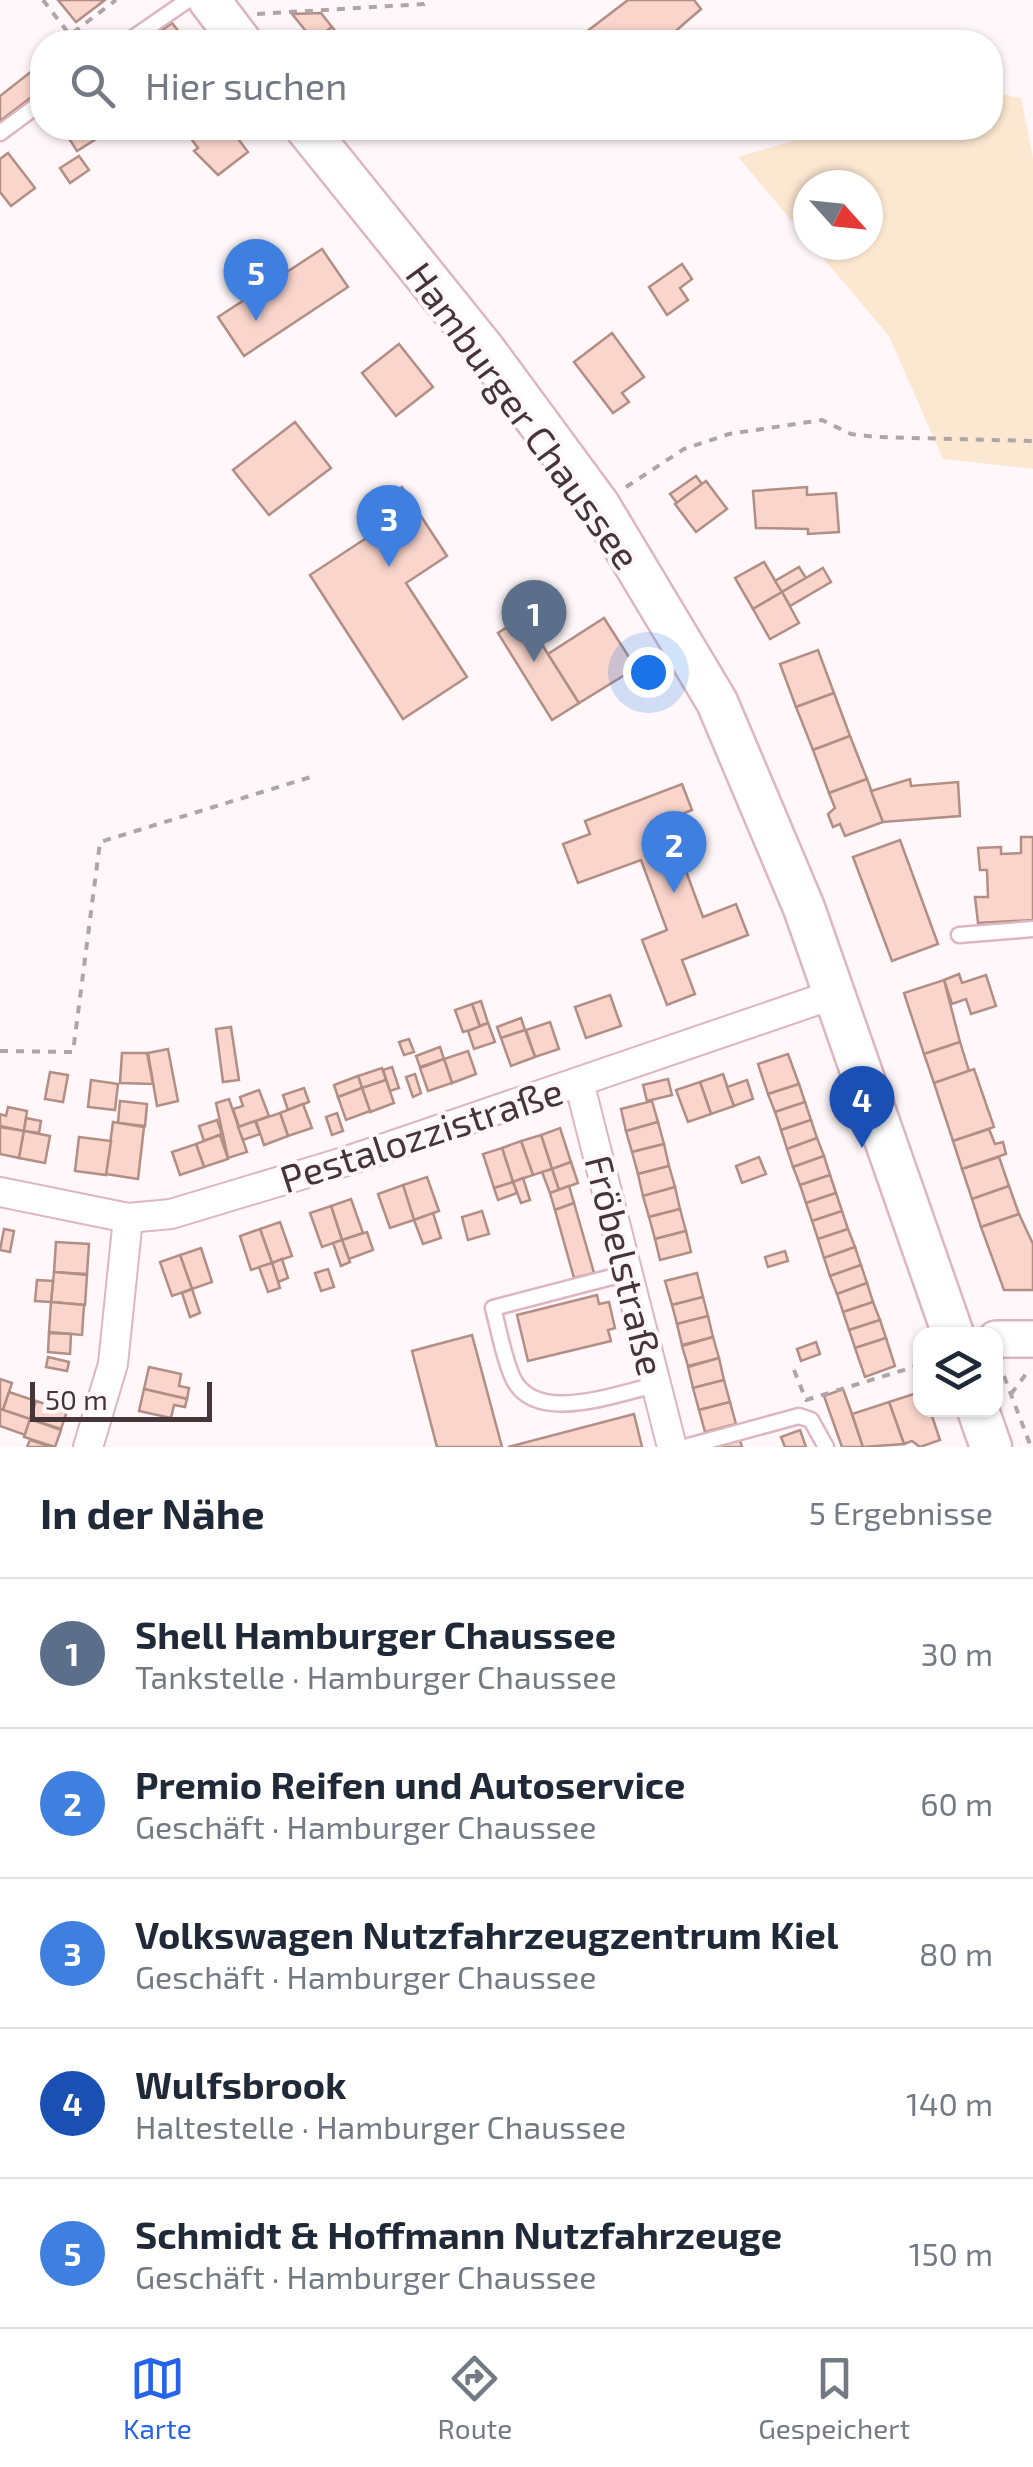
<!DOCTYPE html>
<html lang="de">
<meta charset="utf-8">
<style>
body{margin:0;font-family:"Exo 2",sans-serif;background:#f6f6f7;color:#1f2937}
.controls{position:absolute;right:30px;bottom:30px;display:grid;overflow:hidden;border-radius:20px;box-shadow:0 2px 8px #0004}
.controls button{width:90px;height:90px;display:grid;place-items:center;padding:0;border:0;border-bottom:2px solid #e0e1e3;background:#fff;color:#1f2937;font:50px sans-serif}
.compass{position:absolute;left:793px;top:170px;width:90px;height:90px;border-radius:50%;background:#fff;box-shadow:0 2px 8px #0004;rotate:117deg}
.scale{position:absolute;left:30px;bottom:25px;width:182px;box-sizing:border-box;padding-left:10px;border:5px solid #453539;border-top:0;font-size:28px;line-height:35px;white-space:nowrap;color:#453539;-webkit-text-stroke:8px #fff7f9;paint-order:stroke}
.you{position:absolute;left:648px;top:672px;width:35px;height:35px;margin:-25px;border:8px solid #fff;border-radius:50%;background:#1a73e8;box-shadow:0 0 0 15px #1a73e833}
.badge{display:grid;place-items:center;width:65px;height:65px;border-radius:50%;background:#2563eb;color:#fff;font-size:32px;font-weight:700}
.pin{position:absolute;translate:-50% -82px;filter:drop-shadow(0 2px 5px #0008)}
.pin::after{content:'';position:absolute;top:52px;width:35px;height:30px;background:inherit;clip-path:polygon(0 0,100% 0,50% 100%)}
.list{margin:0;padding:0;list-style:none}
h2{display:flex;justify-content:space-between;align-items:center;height:130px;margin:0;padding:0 40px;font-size:42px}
h2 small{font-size:32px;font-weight:400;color:#747a83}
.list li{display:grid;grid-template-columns:65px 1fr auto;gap:30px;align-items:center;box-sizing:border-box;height:150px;padding:0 40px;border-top:2px solid #e0e1e3}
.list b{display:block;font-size:38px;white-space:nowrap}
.list p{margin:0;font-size:32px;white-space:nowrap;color:#747a83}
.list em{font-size:32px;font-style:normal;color:#747a83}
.icon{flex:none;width:55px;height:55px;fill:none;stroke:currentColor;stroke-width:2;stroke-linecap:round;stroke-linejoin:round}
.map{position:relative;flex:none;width:1033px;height:1447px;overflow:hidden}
.search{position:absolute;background:#fff;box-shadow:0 2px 8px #0004;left:30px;right:30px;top:30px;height:110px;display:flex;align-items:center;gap:25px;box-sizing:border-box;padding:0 35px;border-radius:40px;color:#747a83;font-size:38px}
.sheet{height:880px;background:#fff}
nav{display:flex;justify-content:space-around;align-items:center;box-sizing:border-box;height:140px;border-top:2px solid #e0e1e3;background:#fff;font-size:28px;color:#747a83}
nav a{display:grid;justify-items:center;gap:5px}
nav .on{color:#2563eb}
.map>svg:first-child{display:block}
</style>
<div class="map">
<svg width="1033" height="1447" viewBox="0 0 1033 1447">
<rect width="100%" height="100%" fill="#fff7f9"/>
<!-- green -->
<path fill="#fce7d1" d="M 991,92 L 1021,98 L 1033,158 L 1033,469 L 943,459 L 889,336 L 812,245 L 868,245 L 868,185 L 808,185 L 808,240 L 738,157 L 836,128 L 990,128 Z"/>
<!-- building -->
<g fill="#f9d5cc" stroke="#b38e85" stroke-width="2.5">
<path d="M 58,0 L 105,0 L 76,22 Z"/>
<path d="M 694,0 L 701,9 L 663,42 L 573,42 L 628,0 Z"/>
<path d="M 321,13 L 332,27 L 314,41 L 292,14 Z"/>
<path d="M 172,23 L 187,42 L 145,42 L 146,42 Z"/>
<path d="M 332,27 L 344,42 L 315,42 L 314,41 Z"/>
<path d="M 42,63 L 42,89 L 0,121 L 0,96 Z"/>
<path d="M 61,128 L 89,128 L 70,140 Z"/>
<path d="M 89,128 L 96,139 L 77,151 L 70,140 Z"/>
<path d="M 208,128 L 230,128 L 248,152 L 218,175 L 194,151 L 198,148 L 192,140 Z"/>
<path d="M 8,153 L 35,188 L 11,206 L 0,192 L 0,159 Z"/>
<path d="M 79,156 L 89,170 L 70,183 L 60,168 Z"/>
<path d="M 322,249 L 348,287 L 244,356 L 218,317 Z"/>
<path d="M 682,264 L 692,279 L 680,288 L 688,300 L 667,315 L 649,287 Z"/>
<path d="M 612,333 L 644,377 L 622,393 L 629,402 L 613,413 L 574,362 Z"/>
<path d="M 399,344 L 433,387 L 396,416 L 362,373 Z"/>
<path d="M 295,422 L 331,468 L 269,515 L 233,470 Z"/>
<path d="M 696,476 L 702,484 L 677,503 L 670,494 Z"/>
<path d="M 706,481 L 727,509 L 696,532 L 675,504 Z"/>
<path d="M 402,487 L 447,556 L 406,583 L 467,677 L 403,719 L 310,575 L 374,533 L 361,514 Z"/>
<path d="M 807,487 L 807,495 L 836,493 L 839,532 L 808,534 L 808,529 L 756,528 L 753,491 Z"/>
<path d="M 764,562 L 782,592 L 753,609 L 735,578 Z"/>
<path d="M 799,567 L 806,578 L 782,592 L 775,581 Z"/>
<path d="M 823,568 L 831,582 L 790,606 L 782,592 Z"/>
<path d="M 782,592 L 799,623 L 770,639 L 753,609 Z"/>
<path d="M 524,616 L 579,703 L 552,720 L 498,633 Z"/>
<path d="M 604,618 L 636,668 L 579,703 L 548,654 Z"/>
<path d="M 818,650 L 834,693 L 796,707 L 780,664 Z"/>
<path d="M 834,693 L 850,736 L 813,750 L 796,707 Z"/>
<path d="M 850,736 L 867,779 L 829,793 L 813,750 Z"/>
<path d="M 867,779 L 883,822 L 845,836 L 840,824 L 833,827 L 828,814 L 835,808 L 829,793 Z"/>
<path d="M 910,779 L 911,786 L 958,782 L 960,816 L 883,822 L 871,791 Z"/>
<path d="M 682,784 L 692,810 L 667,820 L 703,917 L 736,904 L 748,935 L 682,960 L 695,994 L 667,1005 L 642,940 L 667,930 L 641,860 L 578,883 L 563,844 L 590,834 L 585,821 Z"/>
<path d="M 1021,837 L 1033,837 L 1033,920 L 978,923 L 975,897 L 988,897 L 987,870 L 980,870 L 978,848 L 1001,847 L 1001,854 L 1021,853 Z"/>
<path d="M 900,840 L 938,944 L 892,961 L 853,857 Z"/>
<path d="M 959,974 L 962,983 L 986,975 L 996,1006 L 971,1014 L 966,999 L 952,1004 L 944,980 Z"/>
<path d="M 944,980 L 960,1042 L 924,1054 L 904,993 Z"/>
<path d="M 610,995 L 621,1026 L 586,1038 L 575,1007 Z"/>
<path d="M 481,1001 L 488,1023 L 480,1026 L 472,1004 Z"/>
<path d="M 472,1004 L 480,1027 L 463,1032 L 455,1010 Z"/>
<path d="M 521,1018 L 525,1030 L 501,1038 L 497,1027 Z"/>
<path d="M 550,1022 L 559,1049 L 535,1057 L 526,1030 Z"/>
<path d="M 488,1023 L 495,1042 L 474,1049 L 468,1031 Z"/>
<path d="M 231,1027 L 239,1080 L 223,1082 L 216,1029 Z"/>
<path d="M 525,1030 L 535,1057 L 511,1066 L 501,1038 Z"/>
<path d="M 409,1039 L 414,1052 L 404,1055 L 399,1042 Z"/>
<path d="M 960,1042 L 969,1071 L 934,1083 L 924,1054 Z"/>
<path d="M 440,1047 L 444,1059 L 420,1067 L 416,1056 Z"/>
<path d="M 168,1049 L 178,1101 L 157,1106 L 148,1053 Z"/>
<path d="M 468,1051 L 476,1074 L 452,1083 L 444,1059 Z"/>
<path d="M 122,1053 L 147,1053 L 153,1084 L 120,1083 Z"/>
<path d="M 788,1054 L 799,1084 L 768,1094 L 758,1064 Z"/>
<path d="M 444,1059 L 452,1083 L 428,1091 L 420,1068 Z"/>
<path d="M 392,1067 L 399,1088 L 390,1091 L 383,1070 Z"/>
<path d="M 382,1068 L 386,1080 L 362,1088 L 358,1076 Z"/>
<path d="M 974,1069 L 994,1127 L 953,1141 L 934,1083 Z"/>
<path d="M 50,1072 L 68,1075 L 63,1102 L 45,1099 Z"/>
<path d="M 415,1074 L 421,1093 L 413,1097 L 406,1077 Z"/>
<path d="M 723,1074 L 734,1106 L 711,1114 L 700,1082 Z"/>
<path d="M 358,1076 L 362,1088 L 338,1097 L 334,1085 Z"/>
<path d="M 668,1079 L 672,1095 L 647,1101 L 643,1085 Z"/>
<path d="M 91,1080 L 118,1084 L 115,1110 L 88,1107 Z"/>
<path d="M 386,1080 L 394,1103 L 370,1112 L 362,1088 Z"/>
<path d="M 747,1080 L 753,1099 L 734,1106 L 727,1087 Z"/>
<path d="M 700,1082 L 711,1114 L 688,1122 L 676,1090 Z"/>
<path d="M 799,1084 L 805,1102 L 775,1112 L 768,1094 Z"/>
<path d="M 304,1088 L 309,1102 L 288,1110 L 283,1095 Z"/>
<path d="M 362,1088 L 370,1111 L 346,1120 L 338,1097 Z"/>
<path d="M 259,1090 L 269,1116 L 239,1127 L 233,1109 L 243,1106 L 240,1097 Z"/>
<path d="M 229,1099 L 247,1152 L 228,1158 L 216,1103 Z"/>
<path d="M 120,1101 L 147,1104 L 145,1126 L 118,1123 Z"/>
<path d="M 652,1101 L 658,1122 L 626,1131 L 621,1109 Z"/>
<path d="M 805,1102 L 811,1120 L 781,1130 L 775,1112 Z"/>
<path d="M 303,1104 L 312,1128 L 288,1136 L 280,1113 Z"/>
<path d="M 8,1107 L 27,1111 L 24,1131 L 0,1126 L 0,1114 L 6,1116 Z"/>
<path d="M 280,1113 L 288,1136 L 264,1145 L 256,1121 Z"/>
<path d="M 337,1113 L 343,1131 L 332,1135 L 326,1117 Z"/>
<path d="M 26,1118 L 41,1121 L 39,1133 L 24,1131 Z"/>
<path d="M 217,1120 L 222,1134 L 204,1141 L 199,1126 Z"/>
<path d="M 811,1120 L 817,1138 L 787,1149 L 781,1130 Z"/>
<path d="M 255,1121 L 260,1134 L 243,1140 L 238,1127 Z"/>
<path d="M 113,1122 L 144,1127 L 138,1179 L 106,1174 Z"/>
<path d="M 658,1122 L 664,1144 L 632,1152 L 626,1131 Z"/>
<path d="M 0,1127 L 24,1131 L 19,1158 L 0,1154 Z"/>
<path d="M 560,1128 L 571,1162 L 552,1169 L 541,1135 Z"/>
<path d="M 989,1129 L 995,1144 L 1003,1142 L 1006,1154 L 962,1169 L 953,1141 Z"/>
<path d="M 24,1131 L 50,1136 L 45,1163 L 19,1158 Z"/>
<path d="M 220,1135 L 228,1159 L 204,1167 L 196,1144 Z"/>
<path d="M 541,1135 L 552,1169 L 533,1175 L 521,1141 Z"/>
<path d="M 79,1137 L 111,1141 L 106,1175 L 75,1171 Z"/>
<path d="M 817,1138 L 824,1156 L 793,1167 L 787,1149 Z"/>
<path d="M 521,1141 L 533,1175 L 513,1182 L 502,1148 Z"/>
<path d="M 196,1144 L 204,1167 L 180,1175 L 172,1152 Z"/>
<path d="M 664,1144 L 669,1166 L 638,1174 L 632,1152 Z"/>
<path d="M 502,1148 L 513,1182 L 494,1188 L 483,1154 Z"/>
<path d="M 824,1156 L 830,1175 L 800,1185 L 793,1167 Z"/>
<path d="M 759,1157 L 766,1174 L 742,1183 L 736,1166 Z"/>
<path d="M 999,1157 L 1009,1186 L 972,1199 L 962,1169 Z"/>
<path d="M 571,1162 L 578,1183 L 559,1190 L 552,1169 Z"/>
<path d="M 669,1166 L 675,1187 L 643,1196 L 638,1174 Z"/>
<path d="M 552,1169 L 559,1190 L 550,1193 L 542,1172 Z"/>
<path d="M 830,1175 L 836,1193 L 806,1203 L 800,1185 Z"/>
<path d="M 427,1177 L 439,1211 L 414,1220 L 403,1185 Z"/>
<path d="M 523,1178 L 530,1200 L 521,1203 L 513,1182 Z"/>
<path d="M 513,1182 L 517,1193 L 498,1200 L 494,1188 Z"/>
<path d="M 403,1185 L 414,1220 L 390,1228 L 378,1194 Z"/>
<path d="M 569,1186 L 574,1203 L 555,1210 L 550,1193 Z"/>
<path d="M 1009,1186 L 1019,1214 L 981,1227 L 972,1199 Z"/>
<path d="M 675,1187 L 680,1209 L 649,1217 L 643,1196 Z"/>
<path d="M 836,1193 L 842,1211 L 812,1221 L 806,1203 Z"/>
<path d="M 351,1199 L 363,1233 L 342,1240 L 331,1206 Z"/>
<path d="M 574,1203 L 594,1273 L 574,1278 L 555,1210 Z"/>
<path d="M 331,1206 L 342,1240 L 322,1247 L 310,1213 Z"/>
<path d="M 680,1209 L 686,1231 L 655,1239 L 649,1217 Z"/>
<path d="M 482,1211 L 489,1234 L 468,1240 L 462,1217 Z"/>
<path d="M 842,1211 L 848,1229 L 818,1239 L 812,1221 Z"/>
<path d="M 433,1213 L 441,1238 L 423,1244 L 414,1220 Z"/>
<path d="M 1019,1214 L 1033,1244 L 1033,1290 L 1004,1290 L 981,1227 Z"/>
<path d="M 280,1222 L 292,1256 L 272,1263 L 260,1229 Z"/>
<path d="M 4,1229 L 14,1231 L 10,1252 L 0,1250 Z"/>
<path d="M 260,1229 L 272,1263 L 251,1270 L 240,1236 Z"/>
<path d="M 848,1229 L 855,1247 L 824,1258 L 818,1239 Z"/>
<path d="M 686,1231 L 691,1252 L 660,1260 L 655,1239 Z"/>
<path d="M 367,1232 L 373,1250 L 349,1259 L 342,1240 Z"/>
<path d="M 342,1240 L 350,1262 L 341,1266 L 333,1243 Z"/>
<path d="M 56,1242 L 89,1244 L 87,1274 L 54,1272 Z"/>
<path d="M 855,1247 L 861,1265 L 830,1276 L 824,1258 Z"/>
<path d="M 201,1248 L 212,1282 L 192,1289 L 180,1255 Z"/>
<path d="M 785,1251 L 788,1261 L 768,1267 L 765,1257 Z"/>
<path d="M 180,1255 L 192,1289 L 172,1296 L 160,1262 Z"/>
<path d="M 282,1259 L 288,1278 L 278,1282 L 272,1263 Z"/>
<path d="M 272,1263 L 280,1288 L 268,1292 L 259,1267 Z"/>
<path d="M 861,1265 L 867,1283 L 837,1294 L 830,1276 Z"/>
<path d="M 328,1269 L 334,1287 L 321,1291 L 315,1273 Z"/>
<path d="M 54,1272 L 87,1275 L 85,1305 L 51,1302 Z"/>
<path d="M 697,1273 L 703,1297 L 672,1305 L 665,1281 Z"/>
<path d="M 37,1280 L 53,1281 L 51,1302 L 35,1301 Z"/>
<path d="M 867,1283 L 873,1302 L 843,1312 L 837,1294 Z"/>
<path d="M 192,1289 L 200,1313 L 190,1317 L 182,1293 Z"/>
<path d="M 597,1295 L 599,1304 L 609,1302 L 615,1328 L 608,1330 L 611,1341 L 528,1361 L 517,1315 Z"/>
<path d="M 703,1297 L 708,1316 L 677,1324 L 672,1305 Z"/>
<path d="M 51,1302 L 84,1305 L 82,1335 L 49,1332 Z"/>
<path d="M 873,1302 L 880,1320 L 849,1330 L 843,1312 Z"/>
<path d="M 708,1316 L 713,1337 L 682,1345 L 677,1324 Z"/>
<path d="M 880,1320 L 886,1338 L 855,1348 L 849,1330 Z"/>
<path d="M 49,1333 L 71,1334 L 70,1354 L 48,1352 Z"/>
<path d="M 472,1335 L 502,1447 L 437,1447 L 412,1351 Z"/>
<path d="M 713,1337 L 719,1358 L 688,1366 L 682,1346 Z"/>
<path d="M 886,1338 L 895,1366 L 865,1377 L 855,1348 Z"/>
<path d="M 816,1342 L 820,1354 L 801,1361 L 797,1349 Z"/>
<path d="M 48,1357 L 69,1362 L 67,1371 L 46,1367 Z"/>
<path d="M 719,1358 L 724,1380 L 693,1388 L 688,1367 Z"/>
<path d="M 149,1367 L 181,1374 L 179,1386 L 189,1388 L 187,1399 L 144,1389 Z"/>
<path d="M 0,1379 L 12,1383 L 3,1410 L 0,1409 Z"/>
<path d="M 724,1380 L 730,1402 L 699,1410 L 693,1388 Z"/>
<path d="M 144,1389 L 187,1399 L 185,1407 L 174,1405 L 171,1418 L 139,1411 Z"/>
<path d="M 843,1389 L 852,1414 L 863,1447 L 842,1447 L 824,1396 Z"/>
<path d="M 9,1392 L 36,1401 L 30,1419 L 3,1410 Z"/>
<path d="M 917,1393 L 920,1410 L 930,1410 L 940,1440 L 920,1447 L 912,1441 L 904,1444 L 889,1402 Z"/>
<path d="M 36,1401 L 67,1411 L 61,1429 L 30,1419 Z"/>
<path d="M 730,1402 L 736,1424 L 705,1432 L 699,1410 Z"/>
<path d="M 889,1402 L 904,1444 L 863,1447 L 852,1414 Z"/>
<path d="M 0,1409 L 30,1419 L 25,1435 L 0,1426 Z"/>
<path d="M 634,1414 L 642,1447 L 508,1447 Z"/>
<path d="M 30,1419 L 61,1430 L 55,1447 L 24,1437 Z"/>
<path d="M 800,1430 L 806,1447 L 785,1447 L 781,1437 Z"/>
<path d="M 30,1440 L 52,1447 L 27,1447 Z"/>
<path d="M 740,1440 L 742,1447 L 712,1447 Z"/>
</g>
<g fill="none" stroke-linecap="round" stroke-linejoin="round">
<!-- service casing -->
<g stroke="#ddb6c0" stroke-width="19">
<g id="service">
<path d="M 127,42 L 188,0"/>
<path d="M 0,133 L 42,102"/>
<path d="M 959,935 L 1033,929"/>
<path d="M 627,1273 L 493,1308 C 499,1330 503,1355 512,1376 C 533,1427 617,1393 656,1385"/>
<path d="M 685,1447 L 799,1416 L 811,1420 L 826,1447"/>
</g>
</g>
<!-- minor casing -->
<g stroke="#ddb6c0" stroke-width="32">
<g id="minor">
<path d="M 579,1082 L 672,1447"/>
<path d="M 0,1192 L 128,1218 L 171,1214 L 347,1161 L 835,994"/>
<path d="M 88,1447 L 113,1364 L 128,1218"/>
</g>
</g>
<!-- tertiary casing -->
<g stroke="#ddb6c0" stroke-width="40">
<path id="tertiary" d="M 996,1339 L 1033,1339"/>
</g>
<!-- secondary casing -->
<g stroke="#ddb6c0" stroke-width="45">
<g id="secondary">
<path d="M 209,0 L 241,42"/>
<path d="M 306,128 L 484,349 L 599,505 L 717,702 L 804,908 L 953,1334"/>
<path d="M 978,1410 L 991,1447"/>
</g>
</g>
<!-- path -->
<g stroke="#b0a4a7" stroke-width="4" stroke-dasharray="8 8" stroke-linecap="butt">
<path d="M 43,0 L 70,35 L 116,0"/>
<path d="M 257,14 L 424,4 L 430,0"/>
<path d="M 626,487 L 684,449 L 729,434 L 822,420 L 851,434 L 875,437 L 1033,441"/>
<path d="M 0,1051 L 73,1052 L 100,842 L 314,776"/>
<path d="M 794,1370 L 806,1400 L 920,1365"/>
<path d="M 1004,1376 L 1031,1447"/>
<path d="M 1011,1394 L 1029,1370"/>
</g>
<!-- service -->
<use href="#service" stroke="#fff" stroke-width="14"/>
<!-- minor -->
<use href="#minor" stroke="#fff" stroke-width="28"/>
<!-- tertiary -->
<use href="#tertiary" stroke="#fff" stroke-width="35"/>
<!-- secondary -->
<use href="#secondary" stroke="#fff" stroke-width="40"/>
</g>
<g text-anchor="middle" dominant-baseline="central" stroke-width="8" stroke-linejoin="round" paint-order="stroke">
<!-- street labels -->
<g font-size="38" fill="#453539" stroke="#fff7f9">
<text transform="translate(524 415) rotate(54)">Hamburger Chaussee</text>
<text transform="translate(421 1134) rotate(-18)">Pestalozzistraße</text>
<text transform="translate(626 1265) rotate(76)">Fröbelstraße</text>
</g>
</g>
</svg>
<div class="controls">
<button><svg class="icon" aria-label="layers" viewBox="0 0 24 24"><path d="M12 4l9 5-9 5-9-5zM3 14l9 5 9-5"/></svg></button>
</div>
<svg class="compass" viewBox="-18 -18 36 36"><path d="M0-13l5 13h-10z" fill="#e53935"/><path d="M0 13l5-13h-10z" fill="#747a83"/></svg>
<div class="scale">50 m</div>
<div class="you"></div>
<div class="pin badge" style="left:534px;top:662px;background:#5c6f8a">1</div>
<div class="pin badge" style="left:674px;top:893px;background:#3f7fe0">2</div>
<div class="pin badge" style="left:389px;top:567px;background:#3f7fe0">3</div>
<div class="pin badge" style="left:862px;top:1148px;background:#1a4fb4">4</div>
<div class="pin badge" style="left:256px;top:321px;background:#3f7fe0">5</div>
<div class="search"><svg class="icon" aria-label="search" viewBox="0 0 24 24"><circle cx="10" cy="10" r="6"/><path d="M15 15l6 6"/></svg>Hier suchen</div>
</div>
<section class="sheet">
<h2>In der Nähe<small>5 Ergebnisse</small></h2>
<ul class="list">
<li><span class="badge" style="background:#5c6f8a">1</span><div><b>Shell Hamburger Chaussee</b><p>Tankstelle · Hamburger Chaussee</p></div><em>30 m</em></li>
<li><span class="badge" style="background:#3f7fe0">2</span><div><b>Premio Reifen und Autoservice</b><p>Geschäft · Hamburger Chaussee</p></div><em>60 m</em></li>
<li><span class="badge" style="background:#3f7fe0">3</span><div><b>Volkswagen Nutzfahrzeugzentrum Kiel</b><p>Geschäft · Hamburger Chaussee</p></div><em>80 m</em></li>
<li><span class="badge" style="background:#1a4fb4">4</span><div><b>Wulfsbrook</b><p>Haltestelle · Hamburger Chaussee</p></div><em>140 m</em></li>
<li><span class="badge" style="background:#3f7fe0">5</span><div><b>Schmidt &amp; Hoffmann Nutzfahrzeuge</b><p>Geschäft · Hamburger Chaussee</p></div><em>150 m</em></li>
</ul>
</section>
<nav>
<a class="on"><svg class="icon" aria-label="map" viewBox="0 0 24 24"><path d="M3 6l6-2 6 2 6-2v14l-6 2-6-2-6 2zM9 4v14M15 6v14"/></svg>Karte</a>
<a><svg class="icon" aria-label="directions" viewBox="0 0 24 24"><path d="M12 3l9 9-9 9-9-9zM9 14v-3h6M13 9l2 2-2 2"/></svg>Route</a>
<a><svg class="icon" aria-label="saved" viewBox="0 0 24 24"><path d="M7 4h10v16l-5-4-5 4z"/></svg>Gespeichert</a>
</nav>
